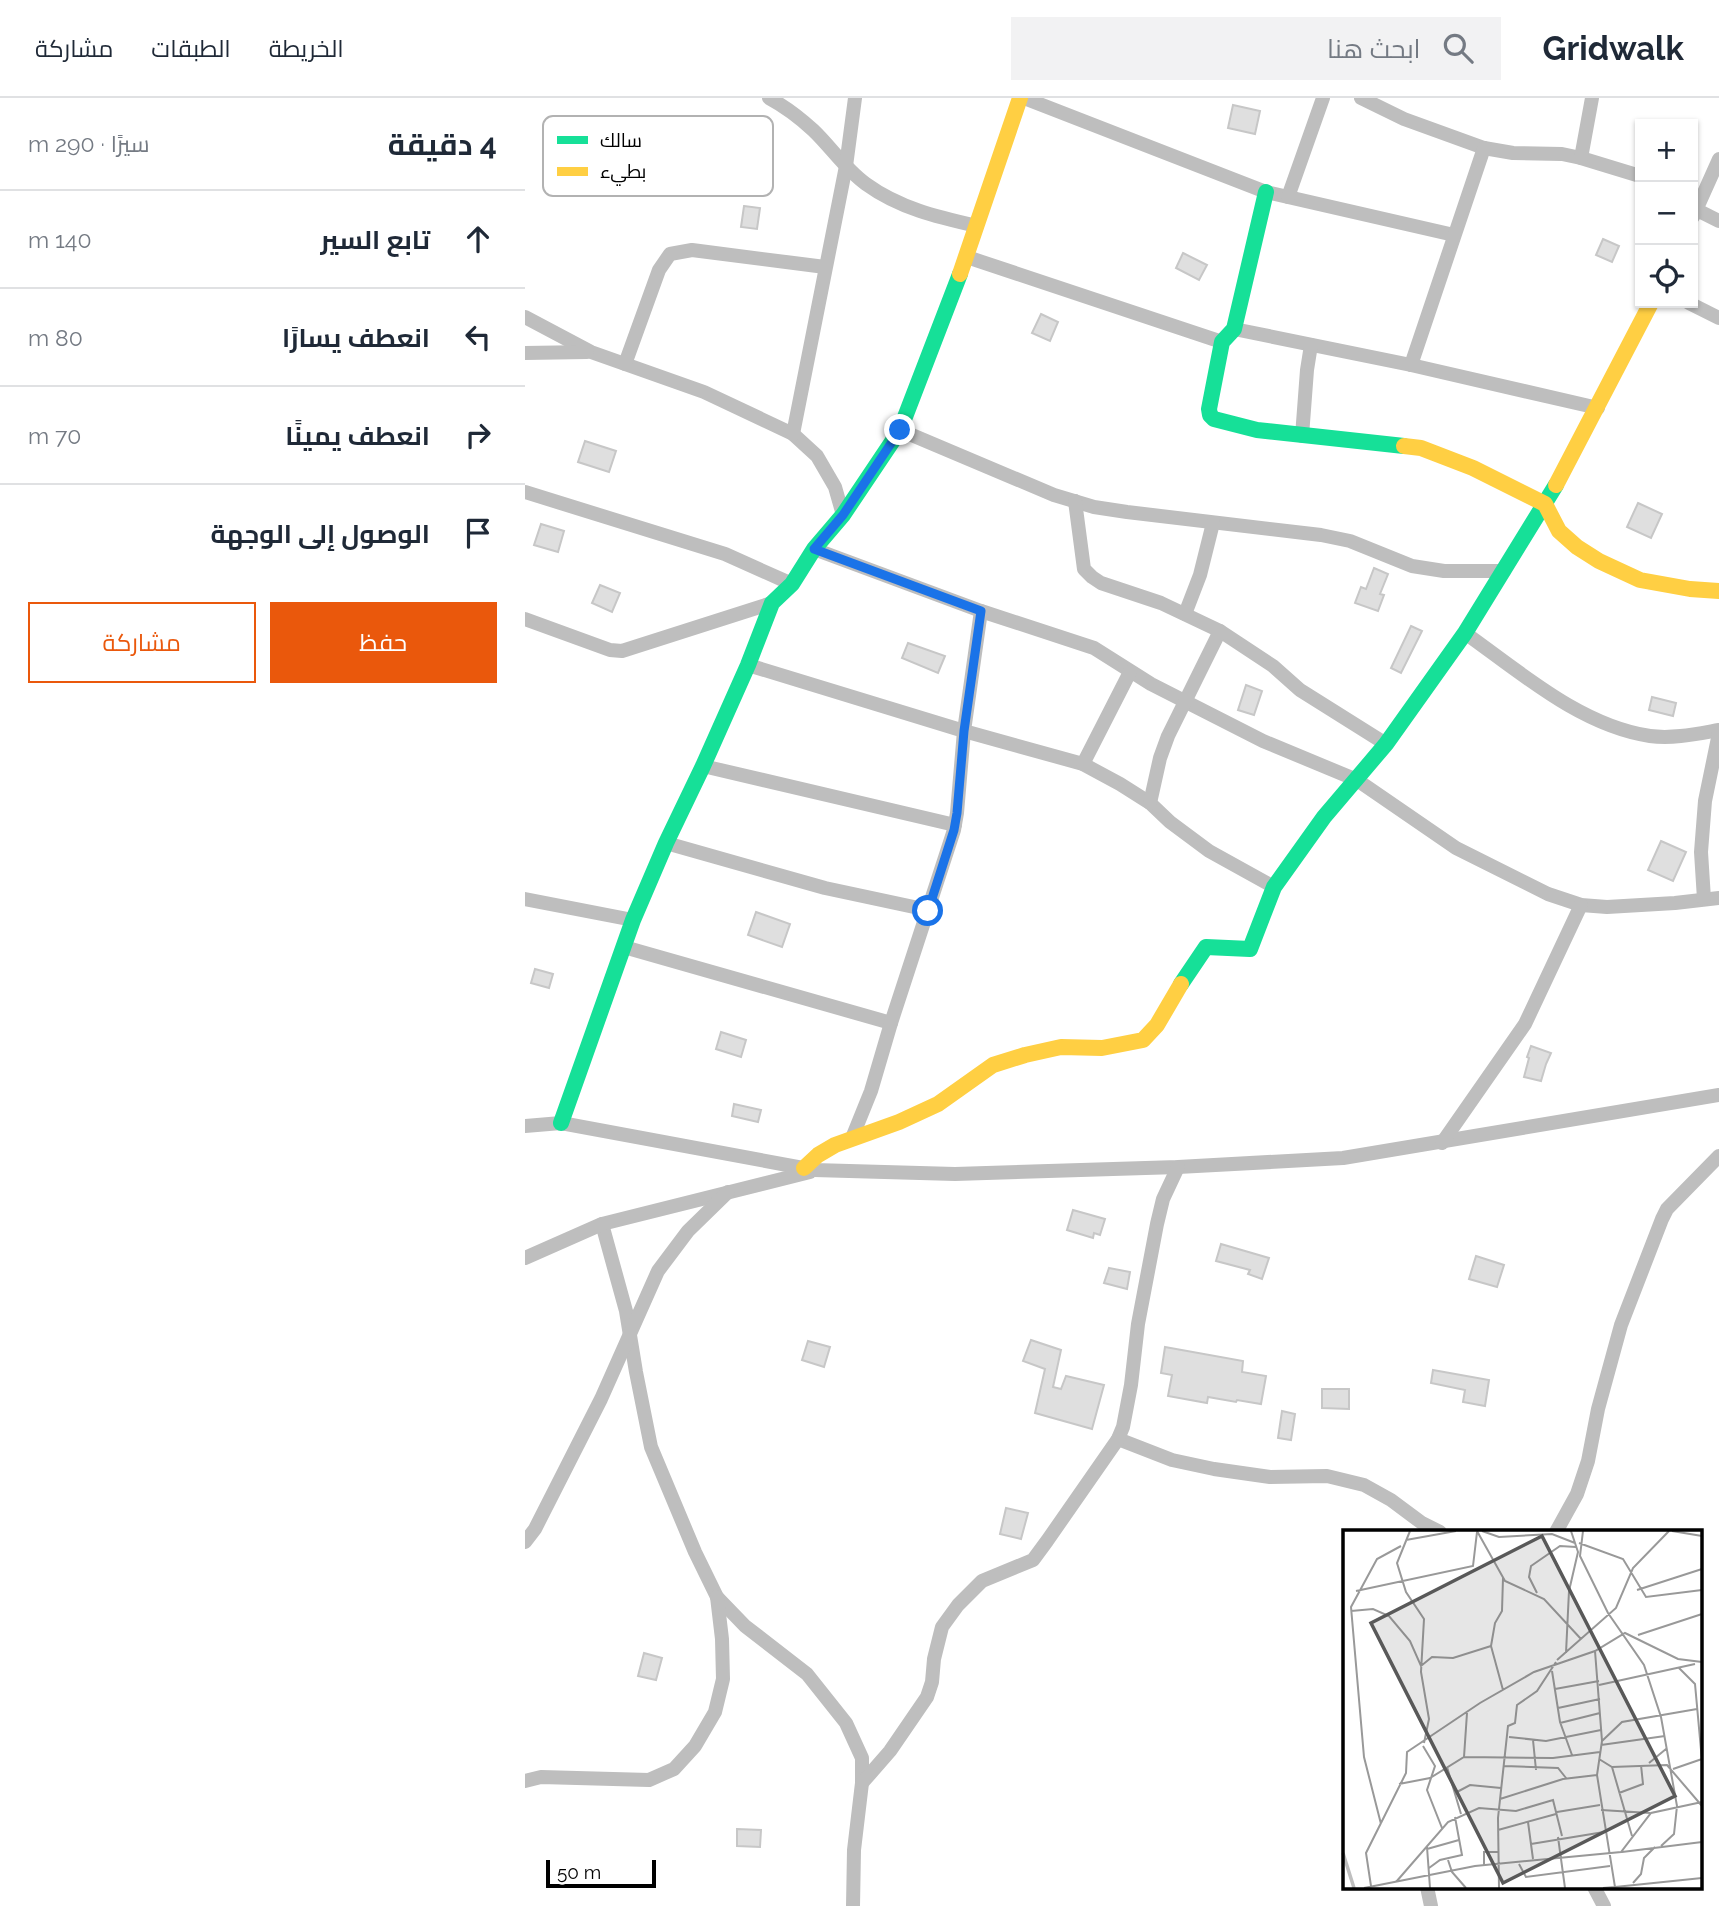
<!DOCTYPE html>
<html lang="ar">
<meta charset="utf-8">
<style>
body{margin:0;font-family:Raleway,Cairo,sans-serif;background:#f2f2f3;color:#1f2937;direction:rtl}
.controls{position:absolute;right:21px;top:21px;display:grid;overflow:hidden;border-radius:0px;box-shadow:0 2px 5px #0004}
.controls button{width:63px;height:63px;display:grid;place-items:center;padding:0;border:0;border-bottom:2px solid #e0e1e3;background:#fff;color:#1f2937;font:35px sans-serif}
.scale{position:absolute;left:21px;bottom:18px;width:110px;box-sizing:border-box;padding-left:7px;border:4px solid #000;border-top:0;font-size:19px;line-height:24px;white-space:nowrap;color:#000;-webkit-text-stroke:5px #fff;paint-order:stroke}
.stop{position:absolute;width:21px;height:21px;margin:-16px;border:5px solid #1a73e8;border-radius:50%;background:#fff}
.stop.end{background:#1a73e8;border-color:#fff;box-shadow:0 2px 7px #0008}
.list{margin:0;padding:0;list-style:none}
h2{display:flex;justify-content:space-between;align-items:center;height:91px;margin:0;padding:0 28px;font-size:30px}
h2 small{font-size:23px;font-weight:400;color:#747a83}
.list li{display:grid;grid-template-columns:46px 1fr auto;gap:21px;align-items:center;box-sizing:border-box;height:98px;padding:0 28px;border-top:2px solid #e0e1e3}
.list b{display:block;font-size:26px;white-space:nowrap}
.list em{font-size:23px;font-style:normal;color:#747a83}
.actions{display:flex;gap:14px;padding:21px 28px}
.actions a{flex:1;padding:16px 0;border:2px solid #ea580c;border-radius:0px;text-align:center;font-size:24px;color:#ea580c}
.actions .main{background:#ea580c;color:#fff}
.icon{flex:none;width:38px;height:38px;fill:none;stroke:currentColor;stroke-width:2;stroke-linecap:round;stroke-linejoin:round}
.map{position:relative;flex:none;width:1194px;height:1808px;overflow:hidden;direction:ltr}
header{display:flex;align-items:center;gap:42px;box-sizing:border-box;height:98px;padding:0 35px;background:#fff;border-bottom:2px solid #e0e1e3}
header strong{font-size:33px}
nav{display:flex;gap:38px;margin-inline-start:auto;font-size:24px}
.search{width:490px;height:63px;background:#f2f2f3;display:flex;align-items:center;gap:18px;box-sizing:border-box;padding:0 24px;border-radius:0px;color:#747a83;font-size:26px}
main{display:flex}
aside{flex:1;background:#fff}
.map>svg:first-child{display:block}
</style>
<header>
<strong>Gridwalk</strong>
<div class="search"><svg class="icon" aria-label="search" viewBox="0 0 24 24"><circle cx="10" cy="10" r="6"/><path d="M15 15l6 6"/></svg>ابحث هنا</div>
<nav><a>الخريطة</a><a>الطبقات</a><a>مشاركة</a></nav>
</header>
<main>
<div class="map">
<svg width="1194" height="1808" viewBox="0 0 1194 1808">
<rect width="100%" height="100%" fill="#fff"/>
<!-- building -->
<g fill="#dfdfdf" stroke="#c7c7c7" stroke-width="2">
<path d="M 708,7 L 735,13 L 730,36 L 703,30 Z"/>
<path d="M 219,108 L 235,110 L 232,131 L 216,129 Z"/>
<path d="M 1078,141 L 1094,148 L 1087,164 L 1071,157 Z"/>
<path d="M 658,155 L 682,167 L 674,182 L 651,170 Z"/>
<path d="M 516,216 L 533,224 L 525,243 L 507,235 Z"/>
<path d="M 60,343 L 91,353 L 84,374 L 53,364 Z"/>
<path d="M 1113,405 L 1137,416 L 1126,440 L 1102,429 Z"/>
<path d="M 16,426 L 39,433 L 33,454 L 9,447 Z"/>
<path d="M 849,470 L 863,476 L 855,496 L 859,497 L 853,513 L 830,505 L 836,489 L 841,491 Z"/>
<path d="M 75,487 L 95,495 L 87,514 L 67,505 Z"/>
<path d="M 886,528 L 897,533 L 876,575 L 866,570 Z"/>
<path d="M 383,545 L 420,558 L 413,575 L 377,560 Z"/>
<path d="M 721,587 L 737,593 L 729,617 L 713,612 Z"/>
<path d="M 1127,599 L 1151,605 L 1148,618 L 1124,612 Z"/>
<path d="M 1136,743 L 1161,754 L 1148,783 L 1123,772 Z"/>
<path d="M 231,814 L 265,826 L 257,849 L 223,837 Z"/>
<path d="M 10,871 L 28,876 L 24,890 L 6,885 Z"/>
<path d="M 196,934 L 221,942 L 216,959 L 191,951 Z"/>
<path d="M 1006,948 L 1026,955 L 1021,966 L 1016,983 L 999,979 L 1004,960 L 1002,959 Z"/>
<path d="M 209,1006 L 236,1012 L 233,1024 L 207,1018 Z"/>
<path d="M 548,1112 L 580,1121 L 575,1137 L 569,1135 L 568,1140 L 542,1132 Z"/>
<path d="M 696,1146 L 744,1160 L 737,1181 L 723,1176 L 725,1172 L 691,1163 Z"/>
<path d="M 951,1158 L 979,1167 L 972,1189 L 944,1181 Z"/>
<path d="M 584,1170 L 605,1174 L 602,1191 L 579,1185 Z"/>
<path d="M 506,1242 L 536,1252 L 528,1289 L 536,1291 L 541,1278 L 579,1287 L 567,1331 L 510,1315 L 520,1271 L 498,1263 Z"/>
<path d="M 283,1243 L 305,1249 L 299,1269 L 277,1262 Z"/>
<path d="M 640,1249 L 718,1263 L 717,1274 L 741,1278 L 736,1306 L 712,1302 L 711,1304 L 683,1299 L 682,1305 L 643,1298 L 647,1277 L 636,1275 Z"/>
<path d="M 908,1272 L 964,1282 L 960,1308 L 938,1304 L 940,1292 L 906,1285 Z"/>
<path d="M 797,1291 L 824,1291 L 824,1311 L 797,1310 Z"/>
<path d="M 757,1313 L 770,1316 L 766,1342 L 753,1340 Z"/>
<path d="M 481,1410 L 503,1415 L 496,1441 L 475,1436 Z"/>
<path d="M 119,1555 L 137,1560 L 131,1582 L 113,1578 Z"/>
<path d="M 212,1731 L 236,1732 L 235,1749 L 212,1748 Z"/>
</g>
<g fill="none" stroke-linecap="round" stroke-linejoin="round">
<!-- street -->
<g stroke="#bebebe" stroke-width="14">
<path d="M 244,0 C 259,8 275,20 288,32 C 306,49 320,71 341,86 C 374,110 412,119 452,128"/>
<path d="M 499,0 L 741,94 L 929,137"/>
<path d="M 836,0 L 879,21 L 959,50 L 988,55 L 1037,56 L 1056,60 L 1115,78"/>
<path d="M 1056,60 L 1067,0"/>
<path d="M 763,99 L 798,0"/>
<path d="M 1168,110 L 1194,123"/>
<path d="M 1168,119 L 1194,61"/>
<path d="M 442,159 L 697,244"/>
<path d="M 1164,205 L 1194,220"/>
<path d="M 0,219 L 66,254 L 179,294 L 268,336 L 292,358 L 310,389 L 318,417"/>
<path d="M 709,231 L 886,267 L 1073,310"/>
<path d="M 0,255 L 62,254"/>
<path d="M 100,266 L 134,172 L 145,156 L 167,152 L 300,169"/>
<path d="M 886,267 L 959,50"/>
<path d="M 375,332 L 529,397 L 569,409 L 602,414 L 796,437 L 825,443 L 887,468 L 919,473 L 979,473"/>
<path d="M 268,336 L 321,68 L 330,0"/>
<path d="M 777,338 L 782,272 L 786,247"/>
<path d="M 0,394 L 200,456 L 267,486"/>
<path d="M 550,403 L 559,471 L 567,479 L 576,485 L 636,505 L 695,533 L 748,568 L 775,592 L 861,646"/>
<path d="M 289,451 L 456,513 L 569,550 L 626,586 L 738,643 L 832,682 L 931,750 L 1023,796 L 1056,807 L 1082,809 L 1150,805 L 1194,800"/>
<path d="M 660,516 L 675,477 L 688,425"/>
<path d="M 0,521 L 85,552 L 97,553 L 247,505"/>
<path d="M 940,535 C 995,574 1056,628 1125,638 C 1148,641 1171,636 1194,632"/>
<path d="M 223,567 L 439,633 L 558,666 L 595,686 L 625,705 L 645,724 L 684,753 L 749,789"/>
<path d="M 558,666 L 605,574"/>
<path d="M 178,668 L 430,727"/>
<path d="M 625,705 L 635,660 L 643,638 L 695,533"/>
<path d="M 141,745 L 300,790 L 403,812"/>
<path d="M 0,801 L 108,822"/>
<path d="M 1179,801 L 1176,754 L 1180,703 L 1194,635"/>
<path d="M 99,849 L 366,925"/>
<path d="M 0,1028 L 36,1025 L 289,1072 L 430,1076 L 653,1069 L 818,1060 L 1194,997"/>
<path d="M 327,1040 L 346,993 L 366,925 L 429,732 L 432,715 L 439,633 L 456,513"/>
<path d="M 917,1045 L 1000,926 L 1056,807"/>
<path d="M 77,1126 L 101,1213 L 111,1274 L 126,1349 L 170,1454 L 192,1499 L 220,1528 L 282,1576 L 321,1625 L 337,1660 L 337,1685 L 329,1752 L 328,1808"/>
<path d="M 0,1160 L 77,1126 L 285,1074"/>
<path d="M 593,1341 L 647,1362 L 689,1371 L 745,1379 L 802,1378 L 839,1387 L 866,1402 L 897,1425 L 915,1434"/>
<path d="M 1031,1434 L 1052,1396 L 1063,1363 L 1073,1311 L 1096,1227 L 1137,1121 L 1142,1111 L 1194,1058"/>
<path d="M 0,1444 L 10,1431 L 76,1301 L 133,1173 L 163,1133 L 203,1094"/>
<path d="M 0,1683 L 16,1679 L 124,1682 L 149,1671 L 170,1648 L 190,1614 L 198,1581 L 197,1541 L 192,1499"/>
<path d="M 337,1685 L 365,1653 L 402,1599 L 407,1584 L 409,1561 L 417,1529 L 433,1507 L 457,1483 L 508,1462 L 522,1443 L 593,1341 L 598,1329 L 606,1287 L 613,1226 L 632,1126 L 638,1101 L 653,1069"/>
<path d="M 902,1789 L 906,1808"/>
<path d="M 1069,1789 L 1079,1808"/>
</g>
<!-- fast -->
<g stroke="#16e098" stroke-width="16">
<path d="M 741,94 L 709,231 L 697,244 L 684,311 L 685,317 L 689,321 L 732,332 L 879,348"/>
<path d="M 656,886 L 681,849 L 725,851 L 749,789 L 799,719 L 861,646 L 940,535 L 1031,387"/>
<path d="M 36,1025 L 108,822 L 141,745 L 178,668 L 223,567 L 247,505 L 267,486 L 289,451 L 318,417 L 375,332 L 435,176"/>
</g>
<!-- slow -->
<g stroke="#ffcf43" stroke-width="16">
<path d="M 435,176 L 495,0"/>
<path d="M 879,348 L 896,350 L 948,370 L 1020,406 L 1034,433 L 1052,449 L 1074,463 L 1115,482 L 1165,491 L 1194,493"/>
<path d="M 1031,387 L 1126,205"/>
<path d="M 279,1070 L 293,1057 L 310,1047 L 374,1024 L 413,1006 L 468,967 L 500,957 L 536,949 L 577,950 L 618,942 L 632,927 L 656,886"/>
</g>
</g>
<g fill="none" stroke-linecap="round" stroke-linejoin="round">
<!-- route -->
<path stroke="#1a73e8" stroke-width="9" d="M 375,332 L 318,417 L 289,451 L 456,513 L 439,633 L 432,715 L 429,732 L 403,813"/>
</g>
<!-- overview -->
<g transform="translate(818 1432)">
<rect width="359" height="359" fill="#fff"/>
<path fill="none" stroke="#bfbfbf" stroke-width="3.5" d="M 0,323 L 11,358"/>
<path fill="none" stroke="#999" stroke-width="2" d="M 67,1 L 54,33 L 63,62 L 81,89 L 78,142 L 86,189 L 81,213M 134,1 L 162,51 L 201,69 L 238,109M 139,1 L 156,7 L 209,4 L 232,13M 240,1 L 237,26 L 265,83 L 301,135 L 318,187 L 334,276 L 331,304 L 318,316M 329,1 L 359,6M 63,10 L 113,1M 236,13 L 280,29 L 303,67 L 359,60M 294,60 L 359,39M 13,61 L 130,36 L 134,2M 194,63 L 186,47 L 188,36 L 217,16 L 233,17M 8,81 L 30,79 L 46,86 L 67,111 L 78,136 L 89,127 L 110,128 L 148,116M 295,105 L 359,84M 252,121 L 259,211 L 254,245 L 272,357 L 260,358M 223,123 L 226,61 L 235,22 L 228,1M 214,130 L 273,78 L 290,38 L 326,1M 336,138 L 352,154 L 359,231M 209,141 L 217,192 L 229,225M 256,155 L 352,134M 212,159 L 256,151M 160,160 L 148,116 L 152,93 L 159,81 L 160,48M 215,178 L 257,169M 217,193 L 257,183M 166,207 L 203,211 L 258,200M 190,210 L 193,240M 259,211 L 279,192 L 354,179M 258,215 L 322,206M 80,216 L 92,236 L 84,260 L 99,298M 121,227 L 124,183M 256,229 L 269,237 L 324,235 L 359,276M 306,233 L 323,219M 161,236 L 215,238 L 223,248M 104,237 L 118,284M 269,237 L 289,306M 330,239 L 359,229M 56,254 L 87,248 L 121,227 L 210,228 L 257,222M 114,262 L 127,255 L 158,258M 276,263 L 300,254 L 298,235M 157,269 L 220,249 L 254,245M 258,280 L 307,283M 214,282 L 257,275M 185,292 L 190,329M 38,294 L 21,227 L 8,77 L 34,29 L 58,16M 155,300 L 213,284M 215,307 L 222,358M 188,314 L 261,302M 84,317 L 87,358M 84,319 L 116,310M 279,322 L 359,312M 105,330 L 109,342 L 123,358M 176,334 L 183,347 L 267,336M 141,335 L 141,322 L 155,322M 86,338 L 97,330 L 119,325 L 112,287M 53,352 L 105,292 L 136,278 L 173,281 L 210,270 L 219,306M 290,353 L 298,344 L 301,328 L 312,317M 28,356 L 23,323 L 63,243 L 64,222 L 137,173 L 191,142 L 252,121 L 282,103 L 335,129 L 359,132M 272,357 L 359,348M 21,358 L 132,336 L 278,322 L 308,283 L 359,272M 156,358 L 155,288 L 165,196 L 172,193 L 174,175 L 194,161 L 213,132"/>
<path fill="#595959" fill-opacity="0.15" stroke="#595959" stroke-width="3.5" d="M 199,6 L 332,266 L 160,353 L 28,93 Z"/>
<rect width="359" height="359" fill="none" stroke="#000" stroke-width="3.5"/>
</g>
<!-- legend -->
<rect x="18" y="18" width="230" height="80" rx="10" fill="#fff" stroke="#b2b2b2" stroke-width="2"/>
<rect x="32" y="38" width="31" height="8" fill="#16e098"/>
<rect x="32" y="69" width="31" height="9" fill="#ffcf43"/>
<g font-size="19" fill="#000">
<text x="75" y="49">سالك</text>
<text x="75" y="80">بطيء</text>
</g>
</svg>
<div class="controls">
<button>+</button>
<button>−</button>
<button><svg class="icon" aria-label="locate" viewBox="0 0 24 24"><circle cx="12" cy="12" r="6"/><path d="M12 2v4M12 18v4M2 12h4M18 12h4"/></svg></button>
</div>
<div class="scale">50 m</div>
<div class="stop" style="left:403px;top:813px"></div>
<div class="stop end" style="left:375px;top:332px"></div>
</div>
<aside>
<h2>4 دقيقة<small>سيرًا · 290 m</small></h2>
<ul class="list">
<li><svg class="icon" aria-label="ahead" viewBox="0 0 24 24"><path d="M12 20V5M6 11l6-6 6 6"/></svg><div><b>تابع السير</b></div><em>140 m</em></li>
<li><svg class="icon" aria-label="left" viewBox="0 0 24 24"><path d="M17 20v-9H6M10 6l-5 5 5 5"/></svg><div><b>انعطف يسارًا</b></div><em>80 m</em></li>
<li><svg class="icon" aria-label="right" viewBox="0 0 24 24"><path d="M7 20v-9h11M14 6l5 5-5 5"/></svg><div><b>انعطف يمينًا</b></div><em>70 m</em></li>
<li><svg class="icon" aria-label="arrive" viewBox="0 0 24 24"><path d="M6 21V4h12l-3 4 3 4H6"/></svg><div><b>الوصول إلى الوجهة</b></div></li>
</ul>
<div class="actions"><a class="main">حفظ</a><a>مشاركة</a></div>
</aside>
</main>
